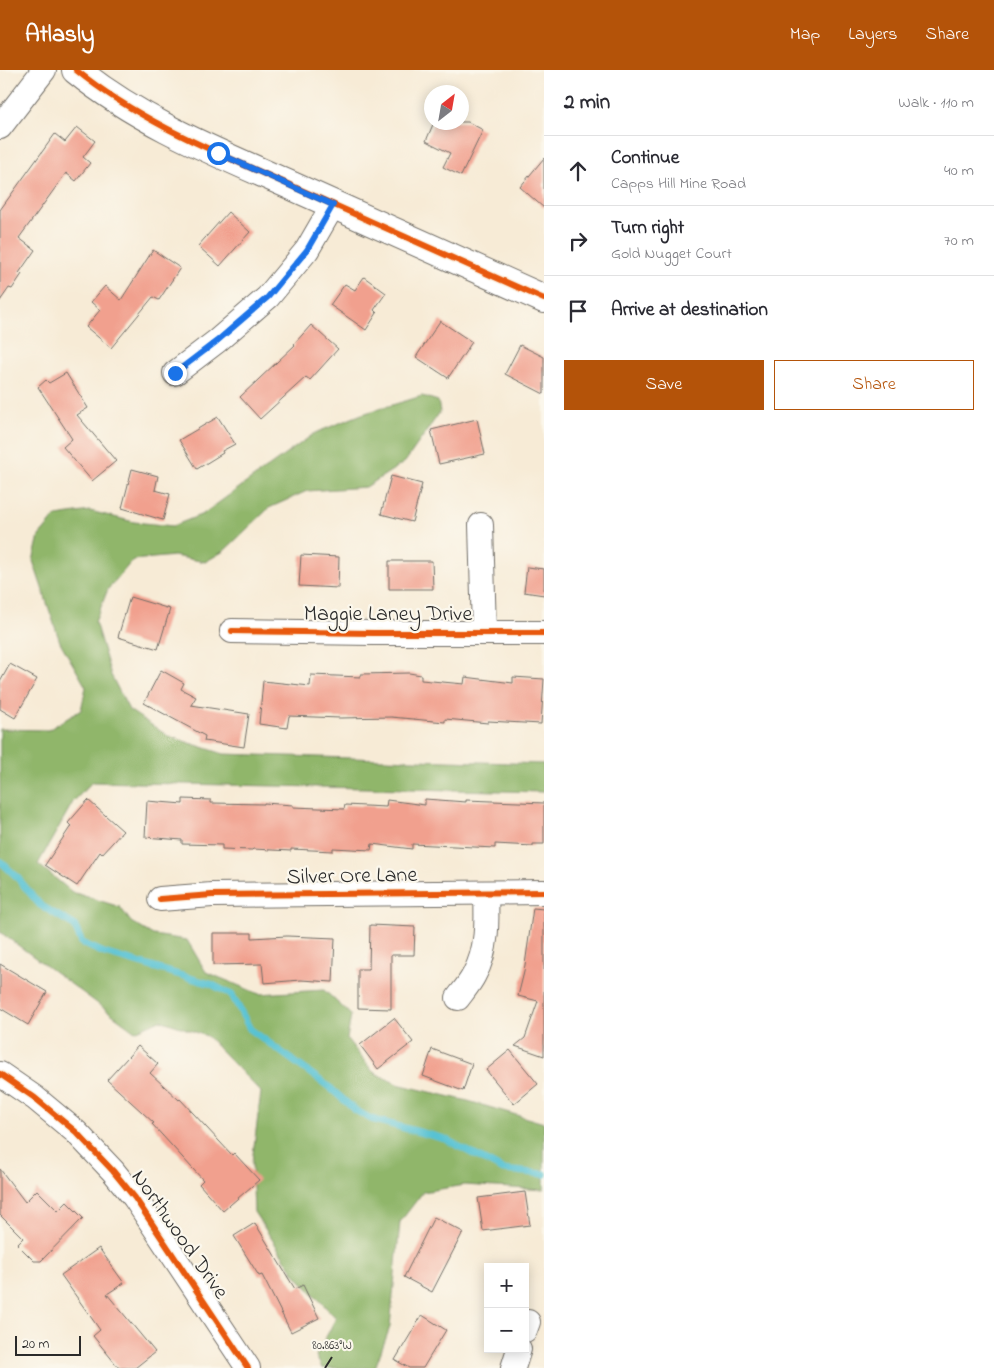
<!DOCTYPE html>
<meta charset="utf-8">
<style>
body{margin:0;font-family:"Indie Flower",sans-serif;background:#f2f2f3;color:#2b2b33}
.controls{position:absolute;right:15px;bottom:15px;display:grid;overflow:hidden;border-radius:0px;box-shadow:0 2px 12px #0003}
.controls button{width:45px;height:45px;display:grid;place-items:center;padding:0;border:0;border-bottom:1px solid #e1e1e2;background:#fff;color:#2b2b33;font:25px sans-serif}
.compass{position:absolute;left:424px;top:15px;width:45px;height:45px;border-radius:50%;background:#fff;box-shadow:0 2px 12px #0003;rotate:31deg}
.scale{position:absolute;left:15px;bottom:12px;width:66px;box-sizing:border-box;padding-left:5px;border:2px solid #2b2b2b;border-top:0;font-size:14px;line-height:18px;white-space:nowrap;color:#2b2b2b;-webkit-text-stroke:4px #fbf7ec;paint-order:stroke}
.stop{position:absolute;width:15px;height:15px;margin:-11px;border:4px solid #1a73e8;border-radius:50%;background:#fff}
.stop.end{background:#1a73e8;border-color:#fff;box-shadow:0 1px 5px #0008}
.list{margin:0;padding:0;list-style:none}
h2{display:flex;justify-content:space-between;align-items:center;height:65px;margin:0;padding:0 20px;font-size:21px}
h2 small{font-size:16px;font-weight:400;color:#7c7c81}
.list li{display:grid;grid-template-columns:32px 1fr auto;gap:15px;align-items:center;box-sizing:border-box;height:70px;padding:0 20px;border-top:1px solid #e1e1e2}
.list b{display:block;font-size:19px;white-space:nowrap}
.list p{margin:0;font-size:16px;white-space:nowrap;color:#7c7c81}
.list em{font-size:16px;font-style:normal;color:#7c7c81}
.actions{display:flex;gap:10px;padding:15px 20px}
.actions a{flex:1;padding:11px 0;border:1px solid #b45309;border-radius:0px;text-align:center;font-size:18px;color:#b45309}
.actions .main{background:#b45309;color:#fff}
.icon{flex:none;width:28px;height:28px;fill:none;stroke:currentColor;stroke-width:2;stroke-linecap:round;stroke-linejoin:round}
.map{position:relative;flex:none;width:544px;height:1298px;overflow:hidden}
header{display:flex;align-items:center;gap:30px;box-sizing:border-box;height:70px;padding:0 25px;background:#b45309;color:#fff}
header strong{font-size:24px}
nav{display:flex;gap:28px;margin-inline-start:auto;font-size:18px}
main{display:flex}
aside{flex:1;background:#fff}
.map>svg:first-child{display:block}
</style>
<header>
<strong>Atlasly</strong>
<nav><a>Map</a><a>Layers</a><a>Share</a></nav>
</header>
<main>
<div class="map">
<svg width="544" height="1298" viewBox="0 0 544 1298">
<rect width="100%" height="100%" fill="#fbf7ec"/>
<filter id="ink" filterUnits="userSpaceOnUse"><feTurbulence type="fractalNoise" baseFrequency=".02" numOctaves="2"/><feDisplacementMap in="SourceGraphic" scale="10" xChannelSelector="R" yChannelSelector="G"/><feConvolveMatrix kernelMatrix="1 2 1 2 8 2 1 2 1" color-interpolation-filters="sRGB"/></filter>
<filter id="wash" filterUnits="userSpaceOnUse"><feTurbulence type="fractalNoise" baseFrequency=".0096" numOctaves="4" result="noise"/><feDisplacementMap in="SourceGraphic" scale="20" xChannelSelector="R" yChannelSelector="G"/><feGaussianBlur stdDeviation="1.12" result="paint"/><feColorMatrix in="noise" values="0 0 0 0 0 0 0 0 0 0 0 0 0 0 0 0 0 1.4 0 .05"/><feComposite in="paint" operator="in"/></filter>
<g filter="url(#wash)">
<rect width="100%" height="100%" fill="#f7ebd6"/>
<!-- forest -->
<path fill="#90b66b" stroke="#5e704b" d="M 422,326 L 438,331 L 440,342 L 405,392 L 366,417 L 307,421 L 269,438 L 224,481 L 205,492 L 174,486 L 133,490 L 108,519 L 95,552 L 111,605 L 129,640 L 168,666 L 224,684 L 544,694 L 544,722 L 92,712 L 73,732 L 38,794 L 72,822 L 120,837 L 131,852 L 153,865 L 187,870 L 206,902 L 259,924 L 324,920 L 351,945 L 347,969 L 373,1002 L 397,1014 L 468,1031 L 544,1053 L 544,1120 L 464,1115 L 423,1122 L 400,1152 L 390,1257 L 375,1298 L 322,1298 L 316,1286 L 336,1248 L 295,1204 L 254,1142 L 252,1092 L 261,1022 L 207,966 L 160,950 L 135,961 L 0,862 L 0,659 L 48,660 L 81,640 L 86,617 L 60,572 L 33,491 L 39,466 L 56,446 L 90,441 L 134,452 L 173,456 L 203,444 L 315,363 L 362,344 Z"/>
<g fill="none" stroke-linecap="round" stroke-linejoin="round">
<!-- stream -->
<path stroke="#58c2d3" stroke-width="7" d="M 0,791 L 16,806 L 40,835 L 74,855 L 82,873 L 104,883 L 211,914 L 232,925 L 250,959 L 329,1017 L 355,1040 L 371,1049 L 445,1069 L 503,1100 L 544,1104"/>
</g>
<g id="blocks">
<!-- building -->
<g fill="#f1a08e">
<path d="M 434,52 L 468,52 L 483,60 L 461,106 L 443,97 L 450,83 L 426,71 Z"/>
<path d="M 77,57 L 95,71 L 83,87 L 90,93 L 76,111 L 66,103 L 19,168 L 35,180 L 19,203 L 22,204 L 12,219 L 9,218 L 0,231 L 0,140 L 55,64 L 65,72 Z"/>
<path d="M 544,88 L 544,138 L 520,117 Z"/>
<path d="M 228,142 L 250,162 L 220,196 L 198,176 Z"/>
<path d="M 153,180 L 180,198 L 159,230 L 153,227 L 111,278 L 86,257 L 100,240 L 91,232 L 105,216 L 121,230 Z"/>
<path d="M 364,207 L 386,223 L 374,240 L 377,243 L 366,260 L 330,235 L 345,214 L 355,220 Z"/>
<path d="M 440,251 L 472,272 L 448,308 L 416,287 Z"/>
<path d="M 311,255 L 338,279 L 310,310 L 306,307 L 260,349 L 240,327 L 295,275 L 294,274 Z"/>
<path d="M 520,275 L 544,287 L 544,324 L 505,304 Z"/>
<path d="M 66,303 L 88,338 L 77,345 L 116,391 L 92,411 L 63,377 L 72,369 L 38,317 L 46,310 L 49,313 Z"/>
<path d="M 218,347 L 235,374 L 222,381 L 223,383 L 197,399 L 179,370 Z"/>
<path d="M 477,349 L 485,384 L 439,394 L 431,360 Z"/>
<path d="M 132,399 L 158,406 L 155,420 L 170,424 L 163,450 L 122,438 Z"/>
<path d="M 391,406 L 422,414 L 412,452 L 381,444 Z"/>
<path d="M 301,485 L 339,487 L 338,518 L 299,516 Z"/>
<path d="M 389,491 L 432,491 L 433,519 L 389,519 Z"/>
<path d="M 527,497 L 544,499 L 544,525 L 524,522 Z"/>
<path d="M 130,527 L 170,539 L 158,579 L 118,567 Z"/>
<path d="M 10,594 L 37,609 L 15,648 L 0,639 L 0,612 Z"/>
<path d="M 161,600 L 184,613 L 181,619 L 196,627 L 191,635 L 249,644 L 244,677 L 204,671 L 205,666 L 144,633 Z"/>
<path d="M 409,603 L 421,605 L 421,610 L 464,614 L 465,607 L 513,613 L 513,607 L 544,609 L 541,654 L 488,651 L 488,653 L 445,649 L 445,652 L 391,647 L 340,648 L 289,646 L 287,658 L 259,654 L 263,611 L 310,616 L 311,605 L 361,607 L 361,604 Z"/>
<path d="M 183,729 L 211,730 L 211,733 L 264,734 L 264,733 L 293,735 L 293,737 L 344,739 L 345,735 L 386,737 L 387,730 L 425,735 L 425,729 L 466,732 L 466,730 L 544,733 L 544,774 L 533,774 L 533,776 L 495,774 L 495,778 L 412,774 L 412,779 L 372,774 L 371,780 L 333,778 L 333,781 L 291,779 L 291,781 L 253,779 L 252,780 L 222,779 L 222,775 L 182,774 L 182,770 L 145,767 L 147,731 L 183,734 Z"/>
<path d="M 88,730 L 123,761 L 102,784 L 100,782 L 77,816 L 45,795 L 71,756 L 68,753 Z"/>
<path d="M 533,838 L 544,839 L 544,986 L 515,976 L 525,968 L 538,931 L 518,926 L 524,902 Z"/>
<path d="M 370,855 L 415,857 L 414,885 L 391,885 L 391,939 L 358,938 L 358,899 L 369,899 Z"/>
<path d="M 213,863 L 252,863 L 252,868 L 287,866 L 335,868 L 333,912 L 301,910 L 264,913 L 262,894 L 213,895 Z"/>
<path d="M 0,894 L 47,922 L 28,955 L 0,938 Z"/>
<path d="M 394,948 L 413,972 L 378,999 L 360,975 Z"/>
<path d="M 138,976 L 158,994 L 150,1003 L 179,1030 L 180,1029 L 232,1085 L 234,1083 L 259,1110 L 223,1141 L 199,1114 L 203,1110 L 152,1054 L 154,1053 L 107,1010 Z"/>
<path d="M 432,979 L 472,994 L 463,1021 L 423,1006 Z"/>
<path d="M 510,980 L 538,1014 L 514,1034 L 486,1000 Z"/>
<path d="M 0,1099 L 25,1132 L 37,1120 L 58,1141 L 67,1132 L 83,1148 L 41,1191 L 34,1191 L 17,1174 L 23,1168 L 0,1145 Z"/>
<path d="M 525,1122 L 530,1155 L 483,1161 L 478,1128 Z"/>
<path d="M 434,1147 L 463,1162 L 432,1222 L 404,1207 Z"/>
<path d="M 255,1153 L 295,1219 L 303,1215 L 319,1248 L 291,1262 L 262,1205 L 259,1206 L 234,1166 Z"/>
<path d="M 99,1178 L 124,1213 L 107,1224 L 155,1282 L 135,1298 L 119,1298 L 93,1266 L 100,1260 L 61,1205 Z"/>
<path d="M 422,1245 L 446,1260 L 423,1298 L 409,1298 L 395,1290 Z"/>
</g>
</g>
</g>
<g filter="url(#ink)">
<use href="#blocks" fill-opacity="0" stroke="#726e67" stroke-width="1"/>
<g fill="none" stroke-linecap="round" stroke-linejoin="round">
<!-- minor casing -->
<g stroke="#726e67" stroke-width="26">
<g id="minor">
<path d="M 0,57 L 44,0"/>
<path d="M 175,303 L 217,271 L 268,227 L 307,180 L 333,135"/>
<path d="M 481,455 L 484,562"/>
<path d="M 232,561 L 373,563 L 544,563"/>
<path d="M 160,829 L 212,825 L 544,822"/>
<path d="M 458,928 C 464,920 470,913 474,905 C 488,880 487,850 486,823"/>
<path d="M 0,1004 L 35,1028 L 76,1062 L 113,1101 L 135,1128 L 248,1298"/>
<path d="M 525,1260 L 528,1252"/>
<path d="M 513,1298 L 519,1279"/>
</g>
</g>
<!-- tertiary casing -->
<g stroke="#726e67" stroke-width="30">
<path id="tertiary" d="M 76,0 C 140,52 218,83 292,116 C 376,154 460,192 544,229"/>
</g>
<!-- minor -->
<use href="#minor" stroke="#fff" stroke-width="24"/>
<!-- tertiary -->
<use href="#tertiary" stroke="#fff" stroke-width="28"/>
<!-- cycleway casing -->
<g stroke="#fbf7ec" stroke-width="9">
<g id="cycleway">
<path d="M 76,0 C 140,52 218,83 292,116 C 376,154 460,192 544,229"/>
<path d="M 232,561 L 373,563 L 544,563"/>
<path d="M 160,829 L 212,825 L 544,822"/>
<path d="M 0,1004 L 35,1028 L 76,1062 L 113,1101 L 135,1128 L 248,1298"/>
</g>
</g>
<!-- cycleway -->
<use href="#cycleway" stroke="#e8590c" stroke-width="6"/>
</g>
</g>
<g fill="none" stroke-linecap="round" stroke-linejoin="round" filter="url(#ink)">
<!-- route -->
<path stroke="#1a73e8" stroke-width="6" d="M 175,303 L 217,271 L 268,227 L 307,180 L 333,135 L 218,83"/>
</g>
<!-- ticks -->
<path fill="none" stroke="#2b2b2b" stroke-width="2" d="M 325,1298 L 332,1287"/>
<g text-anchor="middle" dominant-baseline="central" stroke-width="4.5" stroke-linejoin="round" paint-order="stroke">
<!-- street labels -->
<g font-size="22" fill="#2b2b2b" stroke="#fbf7ec">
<text x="388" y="545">Maggie Laney Drive</text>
<text transform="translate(352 807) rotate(-1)">Silver Ore Lane</text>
<text transform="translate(179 1165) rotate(55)">Northwood Drive</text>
</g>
</g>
<g font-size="12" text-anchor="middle" fill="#2b2b2b" stroke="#fbf7ec" stroke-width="4.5" stroke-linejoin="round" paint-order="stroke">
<text x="332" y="1279">80.863°W</text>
</g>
</svg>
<div class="controls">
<button>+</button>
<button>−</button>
</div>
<svg class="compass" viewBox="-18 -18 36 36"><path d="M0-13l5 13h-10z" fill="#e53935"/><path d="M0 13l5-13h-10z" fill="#7c7c81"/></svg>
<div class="scale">20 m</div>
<div class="stop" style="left:218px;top:83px"></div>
<div class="stop end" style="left:175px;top:303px"></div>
</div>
<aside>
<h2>2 min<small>Walk · 110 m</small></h2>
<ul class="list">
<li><svg class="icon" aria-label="ahead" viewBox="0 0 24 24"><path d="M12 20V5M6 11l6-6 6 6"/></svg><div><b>Continue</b><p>Capps Hill Mine Road</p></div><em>40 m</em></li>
<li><svg class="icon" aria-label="right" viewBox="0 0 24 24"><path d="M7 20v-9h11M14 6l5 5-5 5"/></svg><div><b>Turn right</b><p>Gold Nugget Court</p></div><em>70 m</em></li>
<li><svg class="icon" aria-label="arrive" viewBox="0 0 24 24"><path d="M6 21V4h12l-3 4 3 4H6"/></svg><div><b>Arrive at destination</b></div></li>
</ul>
<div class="actions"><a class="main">Save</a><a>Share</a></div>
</aside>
</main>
